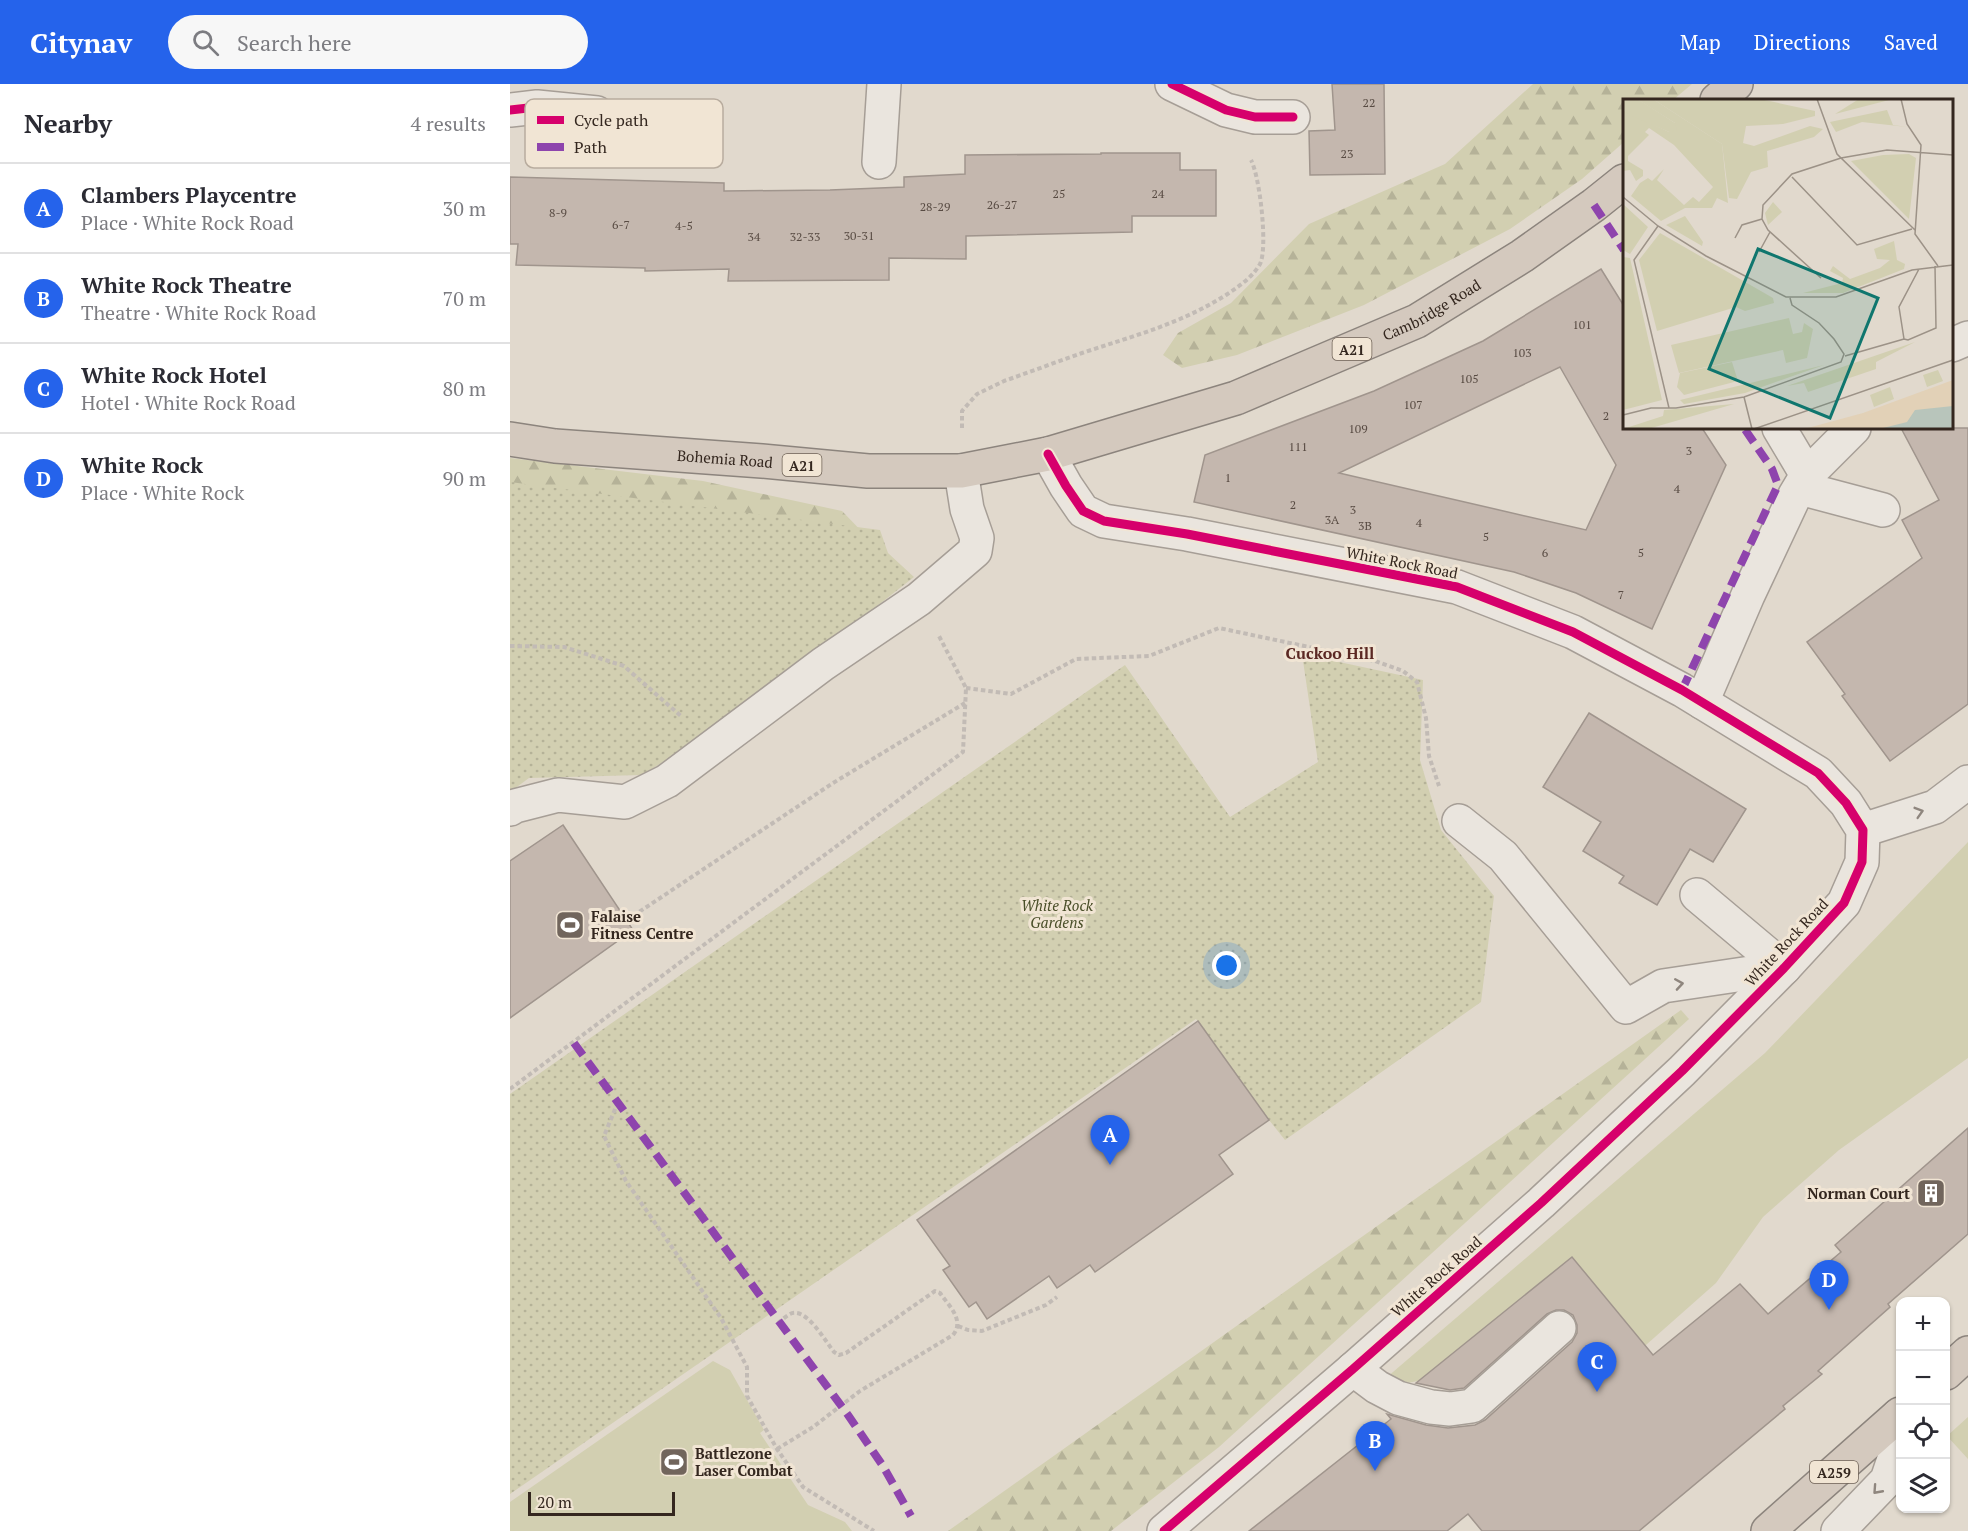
<!DOCTYPE html>
<meta charset="utf-8">
<style>
body{margin:0;font-family:"PT Serif",serif;background:#f7f7f7;color:#2b2b33}
.controls{position:absolute;right:18px;bottom:18px;display:grid;overflow:hidden;border-radius:12px;box-shadow:0 2px 4px #0004}
.controls button{width:54px;height:54px;display:grid;place-items:center;padding:0;border:0;border-bottom:2px solid #e1e1e2;background:#fff;color:#2b2b33;font:30px sans-serif}
.scale{position:absolute;left:18px;bottom:15px;width:147px;box-sizing:border-box;padding-left:6px;border:3px solid #34271f;border-top:0;font-size:16px;line-height:21px;white-space:nowrap;color:#34271f;-webkit-text-stroke:4px #f1e5d4;paint-order:stroke}
.you{position:absolute;left:717px;top:882px;width:21px;height:21px;margin:-15px;border:4px solid #fff;border-radius:50%;background:#1a73e8;box-shadow:0 0 0 9px #1a73e833}
.badge{display:grid;place-items:center;width:39px;height:39px;border-radius:50%;background:#2563eb;color:#fff;font-size:20px;font-weight:700}
.pin{position:absolute;translate:-50% -50px;filter:drop-shadow(0 2px 3px #0008)}
.pin::after{content:'';position:absolute;top:32px;width:21px;height:18px;background:inherit;clip-path:polygon(0 0,100% 0,50% 100%)}
.list{margin:0;padding:0;list-style:none}
h2{display:flex;justify-content:space-between;align-items:center;height:78px;margin:0;padding:0 24px;font-size:26px}
h2 small{font-size:20px;font-weight:400;color:#7c7c81}
.list li{display:grid;grid-template-columns:39px 1fr auto;gap:18px;align-items:center;box-sizing:border-box;height:90px;padding:0 24px;border-top:2px solid #e1e1e2}
.list b{display:block;font-size:22px;white-space:nowrap}
.list p{margin:0;font-size:20px;white-space:nowrap;color:#7c7c81}
.list em{font-size:20px;font-style:normal;color:#7c7c81}
.icon{flex:none;width:33px;height:33px;fill:none;stroke:currentColor;stroke-width:2;stroke-linecap:round;stroke-linejoin:round}
.map{position:relative;flex:none;width:1458px;height:1447px;overflow:hidden}
header{display:flex;align-items:center;gap:36px;box-sizing:border-box;height:84px;padding:0 30px;background:#2563eb;color:#fff}
header strong{font-size:28px}
nav{display:flex;gap:33px;margin-inline-start:auto;font-size:21px}
.search{width:420px;height:54px;background:#f7f7f7;display:flex;align-items:center;gap:15px;box-sizing:border-box;padding:0 21px;border-radius:33px;color:#7c7c81;font-size:22px}
main{display:flex}
aside{flex:1;background:#fff}
.map>svg:first-child{display:block}
</style>
<header>
<strong>Citynav</strong>
<div class="search"><svg class="icon" aria-label="search" viewBox="0 0 24 24"><circle cx="10" cy="10" r="6"/><path d="M15 15l6 6"/></svg>Search here</div>
<nav><a>Map</a><a>Directions</a><a>Saved</a></nav>
</header>
<main>
<aside>
<h2>Nearby<small>4 results</small></h2>
<ul class="list">
<li><span class="badge">A</span><div><b>Clambers Playcentre</b><p>Place · White Rock Road</p></div><em>30 m</em></li>
<li><span class="badge">B</span><div><b>White Rock Theatre</b><p>Theatre · White Rock Road</p></div><em>70 m</em></li>
<li><span class="badge">C</span><div><b>White Rock Hotel</b><p>Hotel · White Rock Road</p></div><em>80 m</em></li>
<li><span class="badge">D</span><div><b>White Rock</b><p>Place · White Rock</p></div><em>90 m</em></li>
</ul>
</aside>
<div class="map">
<svg width="1458" height="1447" viewBox="0 0 1458 1447">
<defs>
<pattern id="forest-firs" width="22" height="20" patternUnits="userSpaceOnUse" patternTransform="scale(1.5)"><rect width="22" height="20" fill="#d2cfb1"/><path d="M5 1l3.5 6h-7zM16 11l3.5 6h-7z" fill="#b5b298"/></pattern>
<pattern id="park-dots" width="8" height="8" patternUnits="userSpaceOnUse" patternTransform="scale(1.5)"><rect width="8" height="8" fill="#d2cfb1"/><path d="M2 2h.1M6 6h.1" fill="none" stroke="#b5b298" stroke-width="1.8" stroke-linecap="round"/></pattern>
</defs>
<rect width="100%" height="100%" fill="#e1d9cd"/>
<!-- green -->
<g fill="#d2cfb1">
<path d="M 1458,758 L 1458,974 L 1329,1066 L 1253,1133 L 1206,1199 L 1119,1276 L 1045,1190 L 908,1297 L 886,1301 L 876,1294 L 1255,969 Z"/>
<path d="M 203,1277 L 220,1286 L 254,1346 L 250,1349 L 298,1421 L 335,1438 L 342,1447 L 0,1447 L 0,1418 Z"/>
<path d="M 1458,1333 L 1458,1375 L 1437,1352 Z"/>
</g>
<!-- forest -->
<g fill="url(#forest-firs)">
<path d="M 1023,0 L 1182,0 L 1163,16 L 1114,16 L 1114,58 L 1072,95 L 1000,145 L 854,221 L 727,271 L 672,284 L 653,271 L 668,249 L 721,219 L 799,140 L 935,80 Z"/>
<path d="M 0,374 L 193,397 L 332,427 L 361,457 L 0,479 Z"/>
<path d="M 1171,926 L 1179,935 L 709,1363 L 601,1447 L 438,1447 Z"/>
</g>
<!-- park -->
<g fill="url(#park-dots)">
<path d="M 0,398 L 370,446 L 378,469 L 404,493 L 227,632 L 132,691 L 19,694 L 0,708 Z"/>
<path d="M 792,570 L 913,596 L 910,676 L 931,746 L 984,812 L 971,918 L 775,1056 L 759,1036 L 686,935 L 0,1410 L 0,1010 L 615,581 L 720,733 L 808,678 Z"/>
</g>
<!-- building -->
<g fill="#c4b7ae" stroke="#a0958d" stroke-width="1.5" fill-rule="evenodd">
<path d="M 822,0 L 874,0 L 875,90 L 800,91 L 799,47 L 825,46 Z"/>
<path d="M 591,69 L 670,69 L 670,86 L 706,86 L 706,132 L 622,132 L 622,148 L 456,152 L 456,175 L 379,174 L 379,196 L 218,197 L 219,185 L 135,187 L 135,184 L 6,181 L 8,160 L 0,160 L 0,93 L 214,99 L 214,107 L 320,106 L 394,103 L 394,93 L 455,90 L 455,71 L 591,70 Z"/>
<path d="M 1091,185 L 1114,222 L 1114,344 L 1192,344 L 1216,381 L 1142,545 L 1066,509 L 1004,488 L 684,418 L 695,371 L 864,307 L 973,257 ZM 1050,283 L 1106,381 L 1076,446 L 829,389 Z"/>
<path d="M 1391,344 L 1458,344 L 1458,620 L 1380,677 L 1332,612 L 1335,610 L 1297,558 L 1412,474 L 1392,436 L 1429,416 Z"/>
<path d="M 1079,629 L 1236,725 L 1203,778 L 1180,765 L 1147,821 L 1109,799 L 1114,792 L 1073,767 L 1091,738 L 1033,703 Z"/>
<path d="M 53,741 L 123,846 L 0,934 L 0,777 Z"/>
<path d="M 688,937 L 759,1036 L 709,1071 L 723,1090 L 585,1188 L 580,1181 L 547,1204 L 539,1192 L 477,1235 L 466,1218 L 459,1223 L 433,1186 L 440,1182 L 407,1136 Z"/>
<path d="M 1458,1044 L 1458,1150 L 1378,1220 L 1380,1223 L 1308,1287 L 1312,1290 L 1273,1322 L 1275,1325 L 1129,1447 L 972,1447 L 958,1430 L 937,1447 L 739,1447 L 881,1335 L 877,1330 L 916,1341 L 938,1344 L 965,1341 L 975,1336 L 1062,1258 L 1067,1249 L 1067,1241 L 1063,1231 L 1054,1226 L 1046,1226 L 1037,1230 L 954,1304 L 940,1306 L 906,1299 L 1062,1173 L 1143,1271 L 1230,1200 L 1258,1230 L 1331,1168 L 1325,1161 Z"/>
</g>
<g fill="none" stroke-linecap="round" stroke-linejoin="round">
<!-- minor casing -->
<g stroke="#a69e96" stroke-width="36">
<g id="minor">
<path d="M 662,0 L 716,26 L 745,33 L 783,33"/>
<path d="M 0,26 L 27,23 L 87,29"/>
<path d="M 369,78 L 374,0"/>
<path d="M 1442,261 L 1458,254"/>
<path d="M 1269,344 L 1297,391"/>
<path d="M 538,370 L 556,402 L 573,427 L 594,437 L 677,450 L 947,503 L 1063,548 L 1172,606 L 1308,689 L 1336,719 L 1353,746 L 1352,778 L 1334,819 L 1274,884 L 1172,987 L 1031,1119 L 843,1285 L 654,1447"/>
<path d="M 1290,404 L 1373,426"/>
<path d="M 1192,618 L 1238,511 L 1285,411 L 1297,391 L 1344,344"/>
<path d="M 0,725 L 5,722 L 48,711 L 115,718 L 157,697 L 313,580 L 409,515 L 465,467 L 467,454 L 457,425 L 451,387"/>
<path d="M 949,737 L 993,772 L 1116,923 L 1153,902 L 1274,884"/>
<path d="M 1353,746 L 1425,723 L 1458,698"/>
<path d="M 1187,811 L 1274,884"/>
<path d="M 843,1285 L 867,1303 L 888,1314 L 921,1323 L 940,1325 L 962,1322 L 1049,1244"/>
<path d="M 1328,1447 L 1377,1396 L 1386,1369 L 1388,1332"/>
</g>
</g>
<!-- highway casing -->
<g stroke="#8c847d" stroke-width="36">
<g id="highway">
<path d="M 1207,16 L 1226,0"/>
<path id="s1" d="M 0,355 L 45,362 L 252,377 L 358,387 L 451,387 L 538,370 L 726,314 L 907,237 L 1012,172 L 1084,121 L 1114,97"/>
<path d="M 1436,1289 L 1458,1269"/>
<path d="M 1258,1447 L 1390,1330"/>
</g>
</g>
<!-- path -->
<g stroke="#c2bbb5" stroke-width="4" stroke-dasharray="4.5 3" stroke-linecap="butt">
<path d="M 452,344 L 452,327 L 467,310 L 494,297 C 520,288 546,278 572,269 C 623,252 670,240 716,211 C 729,202 742,194 750,180 C 758,164 750,93 741,76"/>
<path d="M 0,562 L 54,563 L 114,582 L 172,633"/>
<path d="M 456,604 L 501,610 L 566,575 L 639,572 L 709,544 L 865,577 L 893,587 L 907,598 L 916,634 L 919,672 L 929,702"/>
<path d="M 117,836 L 323,699 L 455,619"/>
<path d="M 0,1005 L 453,668 L 456,604 L 429,552"/>
<path d="M 108,1018 L 94,1052 L 116,1097 L 211,1234 L 237,1283 L 237,1312 L 267,1365 L 293,1403 L 364,1447"/>
<path d="M 448,1242 L 458,1246 L 472,1247 L 536,1221 L 547,1213"/>
<path d="M 267,1365 L 303,1343 L 350,1307 L 443,1251 C 455,1236 439,1222 430,1209 L 425,1207 L 336,1269 L 329,1271 L 324,1268 C 315,1257 296,1222 280,1230 C 276,1232 272,1236 268,1239"/>
</g>
<!-- minor -->
<use href="#minor" stroke="#eae5de" stroke-width="33"/>
<!-- highway -->
<use href="#highway" stroke="#d4c9be" stroke-width="33"/>
<!-- quiet -->
<g stroke="#8e44ad" stroke-width="8" stroke-dasharray="15 8" stroke-linecap="butt">
<path d="M 1084,121 L 1114,166"/>
<path d="M 1172,606 L 1268,401 L 1262,385 L 1234,344"/>
<path d="M 64,959 L 338,1331 L 373,1382 L 401,1432"/>
</g>
<!-- cycleway casing -->
<g stroke="#f1e5d4" stroke-width="13">
<g id="cycleway">
<path d="M 662,0 L 716,26 L 745,33 L 783,33"/>
<path d="M 0,26 L 27,23 L 87,29"/>
<path d="M 538,370 L 556,402 L 573,427 L 594,437 L 677,450 L 947,503 L 1063,548 L 1172,606 L 1308,689 L 1336,719 L 1353,746 L 1352,778 L 1334,819 L 1274,884 L 1172,987 L 1031,1119 L 843,1285 L 654,1447"/>
</g>
</g>
<!-- cycleway -->
<use href="#cycleway" stroke="#d6006c" stroke-width="9"/>
</g>
<!-- one-way arrows -->
<defs><path id="oneway-chevron" d="M-2-3.5L2.5 0L-2 3.5" fill="none" stroke-width="1.6" stroke-linecap="round" stroke-linejoin="round" transform="scale(1.5)"/></defs>
<g stroke="#8f867e">
<use href="#oneway-chevron" transform="translate(1409 728) rotate(-17)"/>
<use href="#oneway-chevron" transform="translate(1169 900) rotate(-9)"/>
<use href="#oneway-chevron" transform="translate(1367 1406) rotate(132)"/>
</g>
<!-- icons -->
<defs>
<g id="stadium-square" transform="scale(1.5)"><rect x="-9" y="-9" width="18" height="18" rx="4" fill="#71655c" stroke="#f1e5d4"/><path d="M0-5a6.5 5 0 1 0 0 10a6.5 5 0 1 0 0-10ZM-3.5-1.8h7v3.6h-7Z" fill="#fff"/></g>
<g id="building-square" transform="scale(1.5)"><rect x="-9" y="-9" width="18" height="18" rx="4" fill="#71655c" stroke="#f1e5d4"/><path d="M-4-6H4V6H1V3H-1V6H-4ZM-2.5-4.3h1.7v1.8h-1.7ZM.8-4.3h1.7v1.8H.8ZM-2.5-1h1.7V.8h-1.7ZM.8-1h1.7V.8H.8Z" fill="#fff"/></g>
</defs>
<g fill-rule="evenodd">
<use href="#stadium-square" x="60" y="841"/>
<use href="#building-square" x="1421" y="1109"/>
<use href="#stadium-square" x="164" y="1378"/>
</g>
<g text-anchor="middle" dominant-baseline="central" stroke-width="6" stroke-linejoin="round" paint-order="stroke">
<!-- number labels -->
<g font-size="12" fill="#584b43">
<text x="859" y="18">22</text>
<text x="837" y="69">23</text>
<text x="549" y="109">25</text>
<text x="648" y="109">24</text>
<text x="492" y="120">26-27</text>
<text x="425" y="122">28-29</text>
<text x="48" y="128">8-9</text>
<text x="111" y="140">6-7</text>
<text x="174" y="141">4-5</text>
<text x="349" y="151">30-31</text>
<text x="244" y="152">34</text>
<text x="295" y="152">32-33</text>
<text x="1072" y="240">101</text>
<text x="1012" y="268">103</text>
<text x="959" y="294">105</text>
<text x="903" y="320">107</text>
<text x="1096" y="331">2</text>
<text x="848" y="344">109</text>
<text x="788" y="362">111</text>
<text x="1179" y="366">3</text>
<text x="718" y="393">1</text>
<text x="1167" y="404">4</text>
<text x="783" y="420">2</text>
<text x="843" y="425">3</text>
<text x="822" y="435">3A</text>
<text x="909" y="438">4</text>
<text x="855" y="441">3B</text>
<text x="976" y="452">5</text>
<text x="1035" y="468">6</text>
<text x="1131" y="468">5</text>
<text x="1111" y="510">7</text>
</g>
<!-- shield labels -->
<g fill="#f1e5d4" stroke="#6d6055" stroke-width="1.5">
<rect x="822.5" y="254" width="39" height="22" rx="4.5"/>
<rect x="272.5" y="370" width="39" height="22" rx="4.5"/>
<rect x="1300" y="1377" width="48" height="22" rx="4.5"/>
</g>
<g font-size="14" font-weight="bold" fill="#34271f">
<text x="842" y="265">A21</text>
<text x="292" y="381">A21</text>
<text x="1324" y="1388">A259</text>
</g>
<!-- street labels -->
<g font-size="15" fill="#34271f" stroke="#f1e5d4">
<text stroke="none"><textPath href="#s1" startOffset="952">Cambridge Road</textPath></text>
<text stroke="none"><textPath href="#s1" startOffset="216">Bohemia Road</textPath></text>
<text transform="translate(892 478) rotate(11)">White Rock Road</text>
<text transform="translate(1276 858) rotate(-47)">White Rock Road</text>
<text transform="translate(926 1192) rotate(-41)">White Rock Road</text>
</g>
<!-- park labels -->
<g font-size="15" font-style="italic" fill="#494e28" stroke="#f1e5d4">
<text x="547" y="821">White Rock<tspan x="547" dy="17">Gardens</tspan></text>
</g>
<!-- poi labels -->
<g font-size="15" font-weight="bold" fill="#34271f" stroke="#f1e5d4" text-anchor="start">
<text x="81" y="832">Falaise<tspan x="81" dy="17">Fitness Centre</tspan></text>
<text x="1400" y="1109" text-anchor="end">Norman Court</text>
<text x="185" y="1369">Battlezone<tspan x="185" dy="17">Laser Combat</tspan></text>
</g>
<!-- neighbourhood labels -->
<g font-size="16" font-weight="bold" fill="#5b2823" stroke="#f1e5d4">
<text x="820" y="569">Cuckoo Hill</text>
</g>
</g>
<!-- overview -->
<g transform="translate(1113 15)">
<rect width="330" height="330" fill="#e1d9cd"/>
<path d="M 14,0 L 30,0 L 99,45 L 105,104 L 94,99 L 89,109 L 62,109 L 38,122 L 8,97 L 17,84 L 25,79 L 29,82 L 41,70 L 34,81 L 61,106 L 70,98 L 76,103 L 90,88 L 51,46 L 26,29 L 22,33 L 26,36 L 5,57 L 5,62 L 20,71 L 20,77 L 13,82 L 7,71 L 0,72 L 0,11 L 46,33 L 52,24 ZM 62,117 L 80,143 L 79,147 L 43,126 ZM 292,243 L 253,263 L 253,270 L 185,293 L 181,284 L 164,287 ZM 109,263 L 115,282 L 61,296 L 54,288 L 57,274 ZM 315,271 L 320,282 L 304,288 L 300,276 ZM 267,288 L 271,300 L 251,308 L 247,296 Z" fill="#d2cfb1"/>
<path d="M 0,0 L 14,0 L 24,6 L 52,24 L 54,31 L 46,33 L 5,15 L 0,10 ZM 30,0 L 137,0 L 192,12 L 192,17 L 160,25 L 123,27 L 120,44 L 131,47 L 187,27 L 200,30 L 191,38 L 144,52 L 145,68 L 128,73 L 114,100 L 106,99 L 99,45 ZM 236,0 L 270,0 L 212,15 ZM 264,11 L 270,26 L 284,28 L 239,23 L 213,33 L 207,23 ZM 271,142 L 274,161 L 282,165 L 281,170 L 220,194 L 180,194 L 219,184 L 220,179 L 207,172 L 210,167 L 227,180 L 257,169 L 267,161 L 254,160 L 251,150 ZM 201,266 L 122,294 L 61,305 L 57,301 ZM 111,305 L 25,330 L 0,330 L 40,317 L 41,311 Z" fill="#d2cfb1"/>
<path d="M 330,281 L 330,330 L 181,330 L 240,314 Z" fill="#e2d1b7"/>
<path d="M 260,56 L 286,55 L 293,59 L 286,120 L 228,62 ZM 150,103 L 159,113 L 145,126 L 142,114 ZM 0,105 L 25,128 L 7,155 L 0,151 ZM 37,134 L 150,199 L 151,204 L 122,212 L 113,208 L 34,232 L 16,161 ZM 0,158 L 7,159 L 39,301 L 0,311 ZM 166,219 L 170,235 L 179,233 L 181,224 L 190,230 L 184,259 L 163,264 L 160,251 L 56,274 L 48,246 Z" fill="#d2cfb1"/>
<path d="M 330,307 L 330,330 L 256,330 L 284,323 L 292,311 Z" fill="#b8c5bb"/>
<path fill="none" stroke="#9c9287" stroke-width="1.5" d="M 194,0 L 214,55 L 292,131M 278,0 L 284,25 L 298,46 L 292,135 L 315,167M 169,78 L 234,146 L 289,130M 0,98 L 35,127 L 83,157 L 163,198 L 213,198 L 289,171 L 330,166M 35,127 L 11,161 L 46,309M 112,139 L 119,126 L 139,120M 136,153 L 147,133M 198,179 L 145,131 L 139,120 L 140,106 L 169,75 L 218,59 L 264,51 L 330,56M 281,240 L 285,241 L 313,229 L 312,167M 281,240 L 276,208 L 296,170M 222,257 L 281,240M 121,298 L 129,330M 0,316 L 28,309 L 53,309 L 121,298 L 218,263 L 221,255 L 211,240 L 196,224 L 169,206 L 167,199M 131,330 L 330,261"/>
<path fill="#0f766e" fill-opacity="0.15" stroke="#0f766e" stroke-width="3" d="M 135,150 L 255,199 L 207,319 L 86,270 Z"/>
<rect width="330" height="330" fill="none" stroke="#34271f" stroke-width="3"/>
</g>
<!-- legend -->
<rect x="15" y="15" width="198" height="69" rx="9" fill="#f1e5d4" stroke="#b8ac9e" stroke-width="1.5"/>
<rect x="27" y="32" width="27" height="8" fill="#d6006c"/>
<rect x="27" y="59" width="27" height="8" fill="#8e44ad"/>
<g font-size="16" fill="#34271f">
<text x="64" y="42">Cycle path</text>
<text x="64" y="69">Path</text>
</g>
</svg>
<div class="controls">
<button>+</button>
<button>−</button>
<button><svg class="icon" aria-label="locate" viewBox="0 0 24 24"><circle cx="12" cy="12" r="6"/><path d="M12 2v4M12 18v4M2 12h4M18 12h4"/></svg></button>
<button><svg class="icon" aria-label="layers" viewBox="0 0 24 24"><path d="M12 4l9 5-9 5-9-5zM3 14l9 5 9-5"/></svg></button>
</div>
<div class="scale">20 m</div>
<div class="you"></div>
<div class="pin badge" style="left:600px;top:1081px">A</div>
<div class="pin badge" style="left:865px;top:1387px">B</div>
<div class="pin badge" style="left:1087px;top:1308px">C</div>
<div class="pin badge" style="left:1319px;top:1226px">D</div>
</div>
</main>
